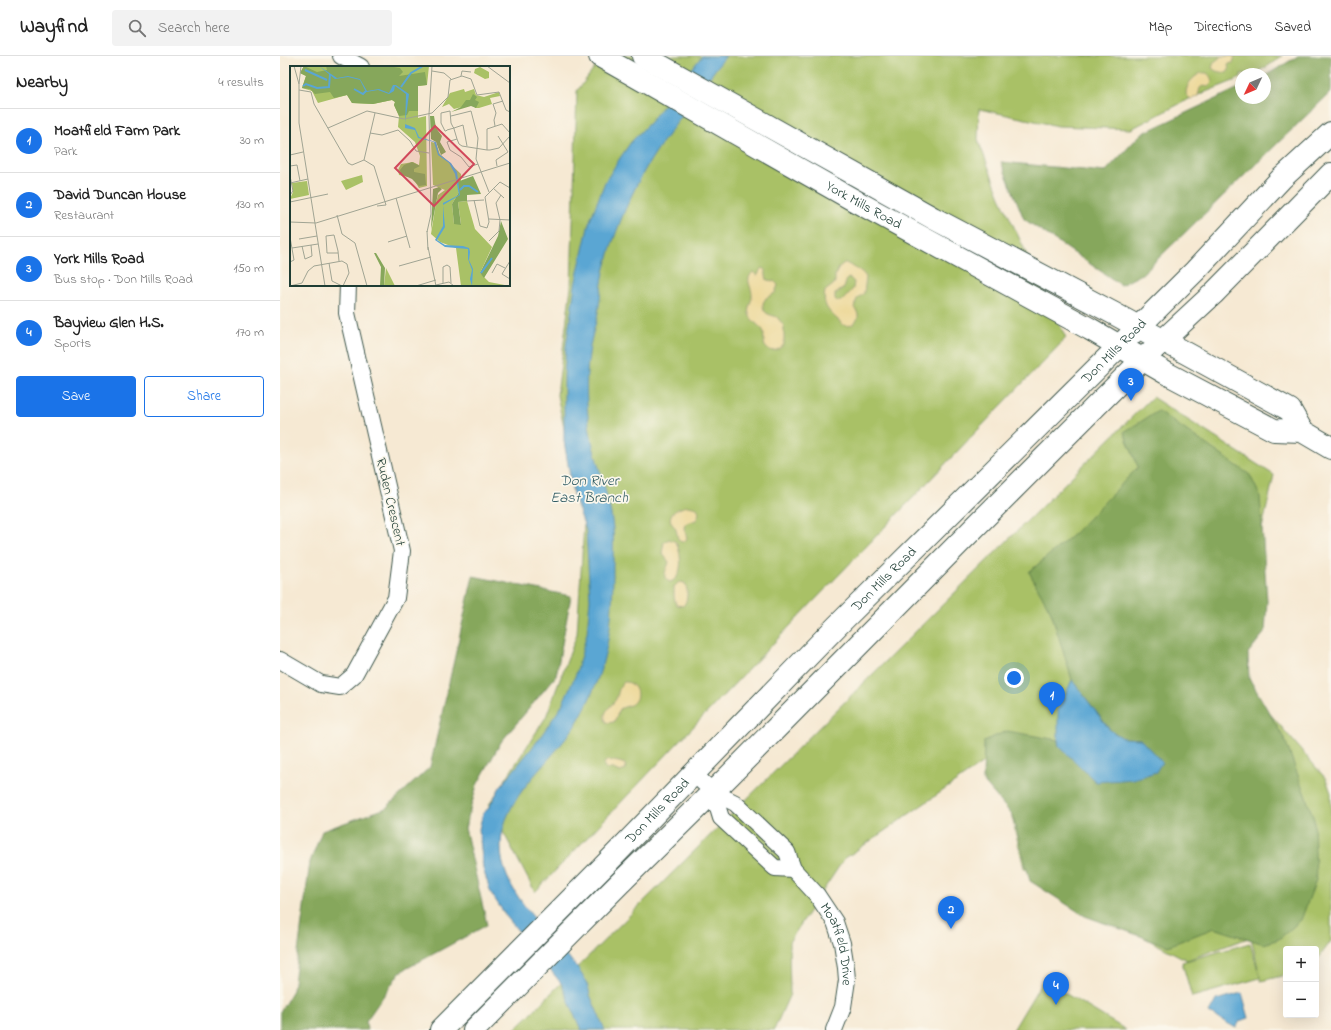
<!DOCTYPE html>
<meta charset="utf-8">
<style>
body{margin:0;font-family:"Indie Flower",sans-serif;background:#f2f2f2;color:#222}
.controls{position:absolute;right:12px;bottom:12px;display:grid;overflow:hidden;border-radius:4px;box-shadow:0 4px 16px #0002}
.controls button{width:36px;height:36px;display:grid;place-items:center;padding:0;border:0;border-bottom:1px solid #e0e0e0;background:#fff;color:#222;font:20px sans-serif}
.compass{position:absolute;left:955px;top:12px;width:36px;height:36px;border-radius:50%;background:#fff;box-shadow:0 4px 16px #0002;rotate:226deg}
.you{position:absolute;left:734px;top:622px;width:14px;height:14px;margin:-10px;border:3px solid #fff;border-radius:50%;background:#1a73e8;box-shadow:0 0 0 6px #1a73e833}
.badge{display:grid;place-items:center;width:26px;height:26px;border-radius:50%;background:#1a73e8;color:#fff;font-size:13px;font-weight:700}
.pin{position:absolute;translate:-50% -33px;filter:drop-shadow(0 1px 2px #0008)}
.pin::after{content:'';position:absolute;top:21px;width:14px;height:12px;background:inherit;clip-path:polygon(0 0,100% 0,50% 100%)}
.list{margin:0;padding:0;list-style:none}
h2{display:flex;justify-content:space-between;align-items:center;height:52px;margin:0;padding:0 16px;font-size:17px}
h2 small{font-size:13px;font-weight:400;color:#767676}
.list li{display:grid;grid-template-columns:26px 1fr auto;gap:12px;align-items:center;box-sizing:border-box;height:64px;padding:0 16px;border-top:1px solid #e0e0e0}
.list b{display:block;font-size:15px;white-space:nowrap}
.list p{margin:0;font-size:13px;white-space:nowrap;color:#767676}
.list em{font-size:13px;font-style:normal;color:#767676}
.actions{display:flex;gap:8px;padding:12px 16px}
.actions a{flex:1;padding:9px 0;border:1px solid #1a73e8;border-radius:4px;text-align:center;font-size:14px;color:#1a73e8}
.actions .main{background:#1a73e8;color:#fff}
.icon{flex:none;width:22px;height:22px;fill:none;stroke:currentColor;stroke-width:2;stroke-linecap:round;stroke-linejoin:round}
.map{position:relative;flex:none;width:1051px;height:974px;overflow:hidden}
header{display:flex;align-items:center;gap:24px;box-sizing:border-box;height:56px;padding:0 20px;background:#fff;border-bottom:1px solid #e0e0e0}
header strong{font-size:19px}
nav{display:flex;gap:22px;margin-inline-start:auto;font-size:14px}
.search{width:280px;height:36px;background:#f2f2f2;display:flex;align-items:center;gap:10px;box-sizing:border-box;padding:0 14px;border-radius:4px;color:#767676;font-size:15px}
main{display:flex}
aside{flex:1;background:#fff}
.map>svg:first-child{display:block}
</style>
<header>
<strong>Wayfind</strong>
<div class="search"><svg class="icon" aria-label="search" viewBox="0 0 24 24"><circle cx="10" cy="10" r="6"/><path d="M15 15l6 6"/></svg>Search here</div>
<nav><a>Map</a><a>Directions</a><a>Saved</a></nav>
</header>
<main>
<aside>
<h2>Nearby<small>4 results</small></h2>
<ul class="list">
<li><span class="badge">1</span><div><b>Moatfield Farm Park</b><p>Park</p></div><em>30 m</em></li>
<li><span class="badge">2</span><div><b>David Duncan House</b><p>Restaurant</p></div><em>130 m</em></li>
<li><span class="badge">3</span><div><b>York Mills Road</b><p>Bus stop · Don Mills Road</p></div><em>150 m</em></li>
<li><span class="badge">4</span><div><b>Bayview Glen H.S.</b><p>Sports</p></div><em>170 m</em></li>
</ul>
<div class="actions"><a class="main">Save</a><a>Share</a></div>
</aside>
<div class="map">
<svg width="1051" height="974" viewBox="0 0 1051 974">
<rect width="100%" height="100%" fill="#fbf7ec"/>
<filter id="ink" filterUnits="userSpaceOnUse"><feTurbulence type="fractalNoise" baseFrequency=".025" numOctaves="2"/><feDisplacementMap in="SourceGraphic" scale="8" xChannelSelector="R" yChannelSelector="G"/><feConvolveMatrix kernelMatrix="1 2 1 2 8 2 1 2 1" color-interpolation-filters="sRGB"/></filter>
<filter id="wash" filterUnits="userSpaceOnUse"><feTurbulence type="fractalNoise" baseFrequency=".012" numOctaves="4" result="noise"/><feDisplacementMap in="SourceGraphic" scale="16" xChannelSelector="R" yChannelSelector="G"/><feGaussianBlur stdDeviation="0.9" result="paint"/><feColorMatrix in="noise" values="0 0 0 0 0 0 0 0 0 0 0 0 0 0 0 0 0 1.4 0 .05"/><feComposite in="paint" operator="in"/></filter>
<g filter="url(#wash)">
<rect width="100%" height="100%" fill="#f6e9d3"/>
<!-- green -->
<g fill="#a9c166" stroke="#647f4d">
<path d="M 324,0 L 1002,0 C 988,10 979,18 961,18 L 961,22 L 913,41 L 851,73 L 778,70 L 699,53 L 698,84 L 720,141 L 786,282 L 255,836 L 209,749 L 266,661 L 297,578 L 304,468 L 277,339 L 291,231 L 297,35 Z"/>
<path d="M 872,341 L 994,419 L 951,612 L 1046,723 L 1051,737 L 1051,885 L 1036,906 L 1036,893 L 1006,893 L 1006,919 L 981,925 L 980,922 L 912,941 L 902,906 L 970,887 L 980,921 L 971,881 L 907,904 L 834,866 L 744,812 L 728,744 L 703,707 L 564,803 L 509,886 L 510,938 L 494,974 L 234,974 Z"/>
<path d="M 763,924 L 846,974 L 733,974 Z"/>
</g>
<!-- forest -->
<g fill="#86a75b" stroke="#527248">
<path d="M 1018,0 L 1051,0 L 1051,36 L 862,218 L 841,229 L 744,163 L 721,106 L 825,116 L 861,78 L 961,31 L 961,42 L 985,42 L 985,20 Z"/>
<path d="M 878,355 L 970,419 L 980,440 L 987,545 L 985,576 L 968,597 L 969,622 L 1005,684 L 1034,763 L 1036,824 L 1021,864 L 999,883 L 984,888 L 934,872 L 888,890 L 805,860 L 750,825 L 733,760 L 703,725 L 704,685 L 727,675 L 778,684 L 779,690 L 860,683 L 843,682 L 830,674 L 792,624 L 771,556 L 749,516 L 795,477 L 858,411 L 844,376 Z"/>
<path d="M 193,520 L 291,540 L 276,620 L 221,686 L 197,729 L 185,772 L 207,869 L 120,916 L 86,965 L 87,974 L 0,974 L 0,956 L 13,934 L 30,806 L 42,775 L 106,752 L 150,711 Z"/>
</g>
<!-- sand -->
<g fill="#eeda9e" stroke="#868c69" fill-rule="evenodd">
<path d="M 942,0 L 955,0 L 953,7 L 948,8 L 949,14 L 947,17 L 936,15 L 932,12 L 934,6 Z"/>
<path d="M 921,17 L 927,17 C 930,20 933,23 931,28 L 928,31 L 923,30 L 920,32 L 918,40 L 912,43 L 909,42 L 906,38 C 906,28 913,21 921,17 Z"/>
<path d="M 564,207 L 566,207 L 582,216 L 586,221 L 584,237 L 577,243 L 574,251 C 575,254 578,256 578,259 C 579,266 569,273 562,268 C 561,267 560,265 558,264 C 548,255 542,249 545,235 L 553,229 L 555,226 L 555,219 L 560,210 ZM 570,222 L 574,226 L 573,233 L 562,245 L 557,245 L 555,243 L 555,238 L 564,232 L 567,223 Z"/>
<path d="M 482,212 L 485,214 L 487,224 L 494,225 L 498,229 L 495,237 L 486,242 L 483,247 C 483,259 489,258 497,261 L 504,270 L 504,288 C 499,296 486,298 484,287 C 483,283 485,279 483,274 C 479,269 471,265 469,258 C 467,251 472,246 472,239 C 472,230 464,224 473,216 L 477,219 L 478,219 L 480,214 Z"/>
<path d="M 409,450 L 417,452 C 420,456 419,460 416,464 L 405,468 L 404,472 L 407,482 L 405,485 L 401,486 C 396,482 398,479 396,474 C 395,470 392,469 391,466 C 387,455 402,451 409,450 Z"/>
<path d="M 389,483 L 396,486 C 401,496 405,521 390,526 C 380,521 387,514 389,506 L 382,497 L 384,486 Z"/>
<path d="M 399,526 L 405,527 C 408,533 408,546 403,550 L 396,549 L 394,541 L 394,531 Z"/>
<path d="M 344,626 C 354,625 361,638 354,646 C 350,651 344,650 340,653 L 334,666 L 327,667 C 320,657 331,651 336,643 C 339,636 338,631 344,626 Z"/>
<path d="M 328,704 L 339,706 L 345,708 L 346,714 L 340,716 L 333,713 L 326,713 L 324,710 L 324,707 Z"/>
</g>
<!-- water -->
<g fill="#5aa6d3" stroke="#3c7284">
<path d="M 422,0 L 446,0 C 434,14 423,31 412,46 C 395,70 376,93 362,119 C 346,148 332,184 324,216 C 321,231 320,247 317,262 C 314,274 310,286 309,298 C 305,325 306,353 311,381 C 317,411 330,441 333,472 C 334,484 333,496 333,508 C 333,542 332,574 323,606 C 317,628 307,650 296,668 C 272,707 221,741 221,790 C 220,832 261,869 287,899 C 296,911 308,923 310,939 L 325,974 L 301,974 L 281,927 L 226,860 L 211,837 L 203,813 L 199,773 L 203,757 L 208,753 L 220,731 L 256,687 L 281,651 L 296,618 L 307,577 L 310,543 L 306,474 L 293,438 L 284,385 L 284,319 L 286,290 L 295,229 L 309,167 L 325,126 L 340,102 L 351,86 L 371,65 Z"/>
<path d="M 792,624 L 830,674 L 843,682 L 860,683 L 882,706 L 876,716 L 853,723 L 816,726 L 779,690 L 778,684 L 778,654 Z"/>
<path d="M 962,937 L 969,962 L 960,965 L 956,972 L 929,957 L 936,944 Z"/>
</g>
</g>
<g filter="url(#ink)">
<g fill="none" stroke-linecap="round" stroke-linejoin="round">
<!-- minor casing -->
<g stroke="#3f574c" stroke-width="18">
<g id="minor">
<path d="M 61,0 L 81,11"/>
<path d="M 0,604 L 41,628 L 60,631 L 74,619 L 116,542 L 122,495 L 67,257 L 68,229"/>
<path id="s1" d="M 414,718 L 433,736 L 455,747 L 507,796 L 513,813 L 537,839 L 555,866 L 562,887 L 566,912 L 567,924 L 563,951 L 554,974"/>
<path d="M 433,736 L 441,762 L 495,812 L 513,813"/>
</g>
</g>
<!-- secondary casing -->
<g stroke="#3f574c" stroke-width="24">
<g id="secondary">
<path id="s2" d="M 320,0 L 570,142 L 810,273 L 886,317 L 994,374 L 1022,375 L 1051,392"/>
<path d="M 363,0 L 653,162 L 833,257 L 1010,354 L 1022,375"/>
<path id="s3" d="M 161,974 L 325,809 L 557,570 L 915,215 L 1001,123 L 1051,77"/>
<path d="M 194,974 L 340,827 L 449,720 L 695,471 L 863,303 L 933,238 L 1051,118"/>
</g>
</g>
<!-- minor -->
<use href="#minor" stroke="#fff" stroke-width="16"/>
<!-- secondary -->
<use href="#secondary" stroke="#fff" stroke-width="22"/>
</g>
</g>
<g text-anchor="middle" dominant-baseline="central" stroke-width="3.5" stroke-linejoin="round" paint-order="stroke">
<!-- street labels -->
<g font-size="14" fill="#1f3d34" stroke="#fbf7ec">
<text stroke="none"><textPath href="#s2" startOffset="303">York Mills Road</textPath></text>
<text stroke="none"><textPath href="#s3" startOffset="956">Don Mills Road</textPath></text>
<text transform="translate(110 446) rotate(77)">Ruden Crescent</text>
<text stroke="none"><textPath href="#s3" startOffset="632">Don Mills Road</textPath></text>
<text stroke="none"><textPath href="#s3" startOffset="308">Don Mills Road</textPath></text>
<text stroke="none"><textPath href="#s1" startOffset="230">Moatfield Drive</textPath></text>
</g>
<!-- water labels -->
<g font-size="15" font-style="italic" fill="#315c64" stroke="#fbf7ec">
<text x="309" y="425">Don River<tspan x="309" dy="17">East Branch</tspan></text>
</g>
</g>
<!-- overview -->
<g transform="translate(10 10)">
<rect width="220" height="220" fill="#f6e9d3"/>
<path d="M 14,0 L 139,0 L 137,19 L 128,20 L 128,52 L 136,50 L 137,120 L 129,122 L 123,112 L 109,109 L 108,104 L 111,98 L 123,96 L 129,99 L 130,90 L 125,76 L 108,61 L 109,50 L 104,39 L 105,36 L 102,34 L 83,38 L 62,37 L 57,29 L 28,37 L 22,25 L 12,22 L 16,10 L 10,7 ZM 190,1 L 199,6 L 199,12 L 195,13 L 184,7 L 185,3 ZM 174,23 L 175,26 L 184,23 L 186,29 L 194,31 L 209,26 L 210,30 L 200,32 L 202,38 L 189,42 L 185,42 L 184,38 L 164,43 L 159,38 L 152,41 L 160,27 ZM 141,76 L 146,77 L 150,88 L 171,108 L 171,116 L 167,116 L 169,126 L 162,138 L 164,158 L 171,158 L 168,136 L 177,135 L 185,163 L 202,181 L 190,207 L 199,216 L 220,220 L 171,220 L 166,182 L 150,176 L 141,168 L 146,137 L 148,129 L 155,124 L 143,119 ZM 72,109 L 73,116 L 56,124 L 51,115 ZM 17,115 L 19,129 L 0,133 L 3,126 L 2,117 ZM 96,202 L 105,220 L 94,220 Z" fill="#a9c166"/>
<path d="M 14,0 L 27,6 L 37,4 L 36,0 L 98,0 L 110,2 L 113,6 L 109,10 L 135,6 L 137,19 L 128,20 L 128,45 L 119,45 L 117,49 L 109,50 L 104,39 L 105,36 L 102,34 L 83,38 L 62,37 L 57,29 L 44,32 L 40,26 L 25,28 L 20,23 L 12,22 L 16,10 L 10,7 ZM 183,28 L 187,31 L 185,34 L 189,36 L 186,42 L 181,40 L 161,46 L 171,41 L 176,34 L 180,34 ZM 140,50 L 144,50 L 146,62 L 152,70 L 150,76 L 156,86 L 151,89 L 146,76 L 141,73 ZM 122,96 L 130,100 L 124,103 L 124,106 L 135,108 L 136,119 L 129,120 L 122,113 L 111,108 L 110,104 L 114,99 ZM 183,110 L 191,128 L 177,129 L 177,135 L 168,136 L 171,159 L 164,158 L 162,138 L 169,126 L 167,116 ZM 149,121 L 152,123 L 148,127 L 141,164 L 143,123 ZM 211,155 L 218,173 L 194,212 L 190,207 L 208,170 ZM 84,187 L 86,187 L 95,202 L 94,220 L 90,220 L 91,201 Z" fill="#86a75b"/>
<path d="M 29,0 L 47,12 L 58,10 L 70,13 L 77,25 L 89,23 L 99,27 L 103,19 L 106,19 L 119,28 L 115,58 L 125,62 L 129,71 L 146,76 L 149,88 L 161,97 L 167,106 L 170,129 L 153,139 L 155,161 L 147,174 L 155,179 L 173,180 L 179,182 L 180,186 L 179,194 L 183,203 L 182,220 L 180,213 L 182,204 L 178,193 L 178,183 L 155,181 L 145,174 L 153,160 L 153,137 L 169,129 L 165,108 L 159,97 L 148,89 L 144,76 L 128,72 L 125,64 L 115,62 L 116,28 L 105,20 L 104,25 L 99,28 L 88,24 L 76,26 L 70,14 L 58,11 L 45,13 Z" fill="#5aa6d3"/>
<path fill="none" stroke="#5aa6d3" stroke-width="2" d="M 15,4 L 37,14M 13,20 L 16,18 L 27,22 L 39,21 L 40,8M 111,21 L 121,7 L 133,0M 64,23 L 73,28 L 76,25M 170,124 L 174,120 L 179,120 L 188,126M 191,207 L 202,192"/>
<path fill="none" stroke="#a0a493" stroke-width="1" d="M 4,0 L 9,18 L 9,57 L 35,220M 197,0 L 220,17M 202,0 L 218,0M 142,5 L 154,7 L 161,13M 171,10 L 172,5 L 181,6M 9,18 L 11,0M 9,24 L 21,26 L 24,38 L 58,97 L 62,99 L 74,94 L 84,100 L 96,139 L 87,140M 161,50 L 181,45 L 188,72 L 186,93 L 199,126M 205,60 L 204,54 L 206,47 L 203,38 L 213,35M 38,62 L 77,45 L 114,53 L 142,47 L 158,31 L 160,14 L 172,10 L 181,13 L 187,29 L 209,26 L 216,44 L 220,46M 80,67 L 92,69 L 108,64 L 120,75 L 126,85 L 139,87M 167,73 L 157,76 L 160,84 L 171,91 L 179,101 L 188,98M 177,80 L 173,59 L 164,62 L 157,64 L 156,65 L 155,65 L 151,57 L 151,47 L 160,45 L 161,57 L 163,61 L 164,62 L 164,63 L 167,73 L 169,78 L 172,80 L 197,84 L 200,84 L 209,82 L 220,70M 197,84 L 197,63 L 212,58 L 220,67M 0,89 L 13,86M 74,94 L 85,47M 0,100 L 7,99 L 10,115M 207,100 L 206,94 L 218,86 L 208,70M 0,110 L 3,125 L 0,129M 0,117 L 18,113M 203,122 L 214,132M 106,132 L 120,182M 184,134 L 190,160 L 197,162 L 199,156 L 195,131 L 210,116 L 220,122M 177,135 L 194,134M 0,136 L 38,128M 47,149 L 52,168 L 65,177 L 77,220M 199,153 L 220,154M 0,156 L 26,157 L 220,97M 137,165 L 138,184M 137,166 L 141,148 L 139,48 L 142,0M 0,171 L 4,194 L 0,196M 9,173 L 27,170M 199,175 L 209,165 L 210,154 L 206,137 L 211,129M 98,176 L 117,170M 12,180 L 15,193 L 22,190 L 21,179M 138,181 L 146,220M 2,182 L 28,178M 48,187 L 37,187 L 36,170 L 44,169 L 48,185 L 49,195M 220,195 L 212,208 L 220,213M 39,197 L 42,215 L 52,220M 109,200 L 141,191M 153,201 L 157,199 L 160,201 L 161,217M 153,201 L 153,217M 202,207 L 207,198 L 215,202M 146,219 L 159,216 L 164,220M 0,220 L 12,217 L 18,205 L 24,200 L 52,195 L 57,198 L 59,207 L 53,220M 126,220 L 146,214"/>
<path fill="#d1495b" fill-opacity="0.15" stroke="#d1495b" stroke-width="2" d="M 145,60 L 184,98 L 144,140 L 105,102 Z"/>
<rect width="220" height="220" fill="none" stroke="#1f3d34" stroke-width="2"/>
</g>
</svg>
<div class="controls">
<button>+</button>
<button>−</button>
</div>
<svg class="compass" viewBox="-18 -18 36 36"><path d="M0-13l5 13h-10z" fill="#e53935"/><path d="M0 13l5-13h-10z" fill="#767676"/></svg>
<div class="you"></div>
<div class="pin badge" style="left:772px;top:659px">1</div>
<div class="pin badge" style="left:671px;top:873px">2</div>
<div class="pin badge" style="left:851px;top:345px">3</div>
<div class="pin badge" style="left:776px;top:949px">4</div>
</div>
</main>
